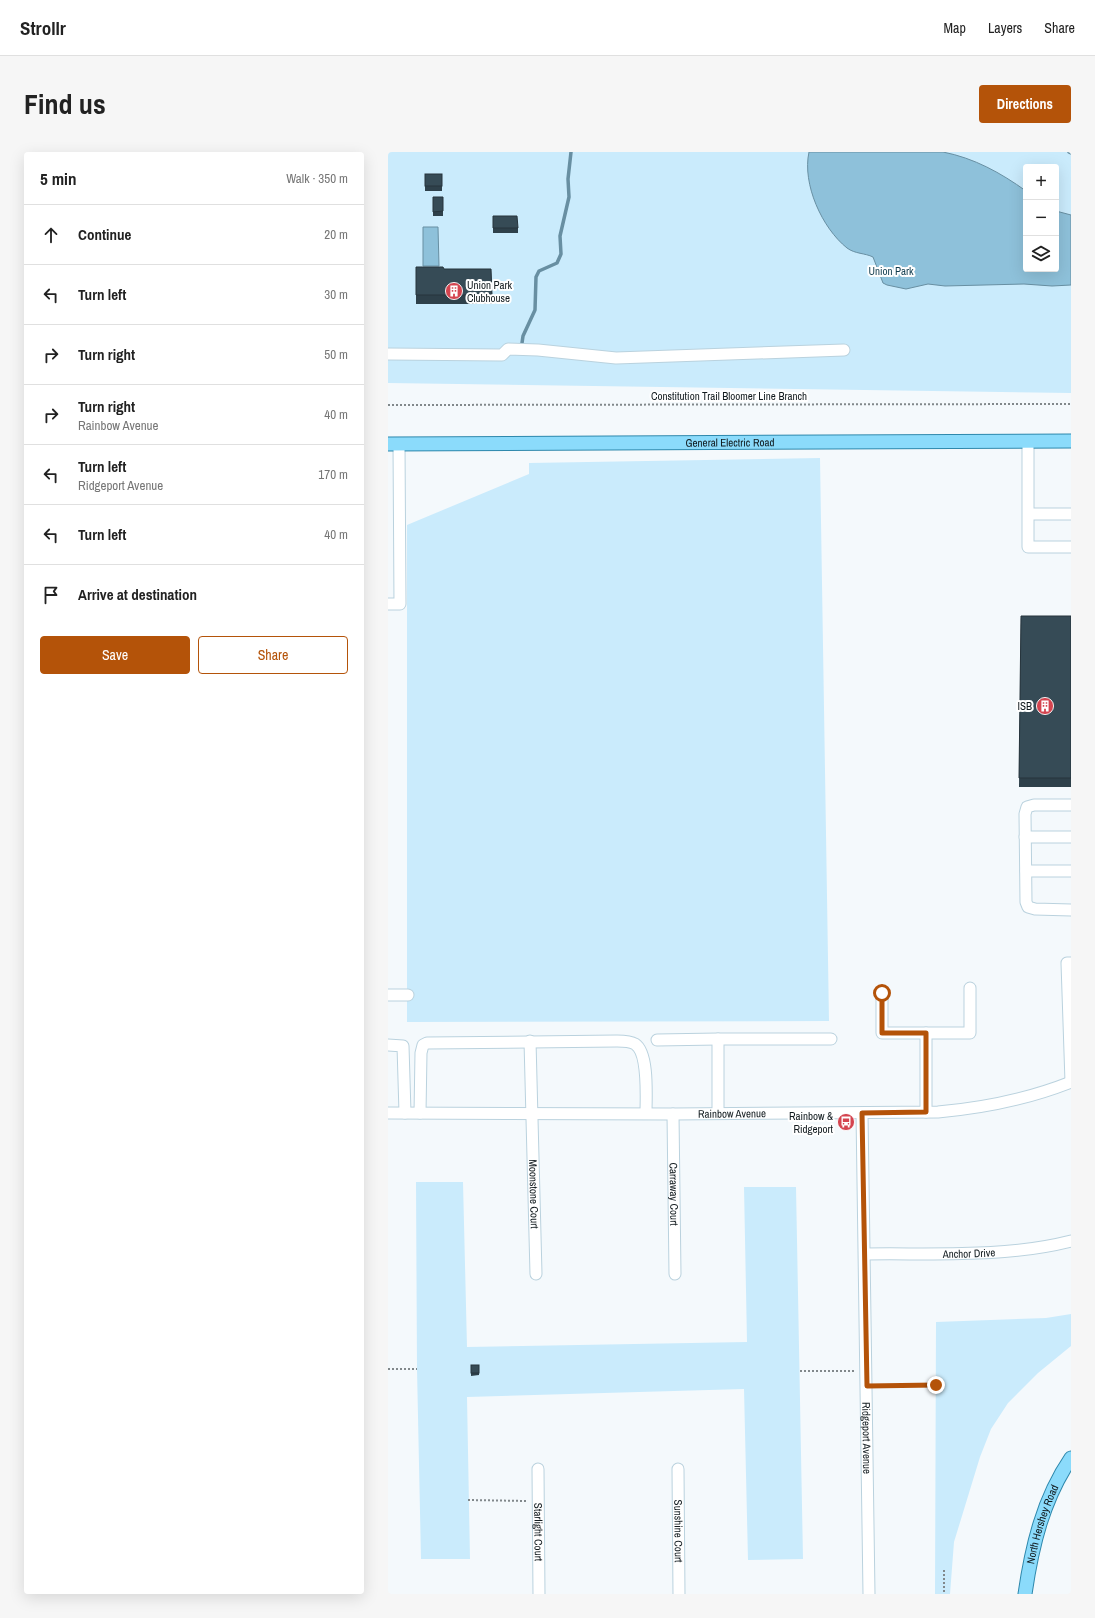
<!DOCTYPE html>
<meta charset="utf-8">
<style>
body{margin:0;font-family:"Archivo Narrow",sans-serif;background:#f6f6f6;color:#222}
.controls{position:absolute;right:12px;top:12px;display:grid;overflow:hidden;border-radius:4px;box-shadow:0 4px 16px #0002}
.controls button{width:36px;height:36px;display:grid;place-items:center;padding:0;border:0;border-bottom:1px solid #e0e0e0;background:#fff;color:#222;font:20px sans-serif}
.stop{position:absolute;width:12px;height:12px;margin:-9px;border:3px solid #b45309;border-radius:50%;background:#fff}
.stop.end{background:#b45309;border-color:#fff;box-shadow:0 1px 4px #0008}
.list{margin:0;padding:0;list-style:none}
h2{display:flex;justify-content:space-between;align-items:center;height:52px;margin:0;padding:0 16px;font-size:17px}
h2 small{font-size:13px;font-weight:400;color:#767676}
.list li{display:grid;grid-template-columns:26px 1fr auto;gap:12px;align-items:center;box-sizing:border-box;height:60px;padding:0 16px;border-top:1px solid #e0e0e0}
.list b{display:block;font-size:15px;white-space:nowrap}
.list p{margin:0;font-size:13px;white-space:nowrap;color:#767676}
.list em{font-size:13px;font-style:normal;color:#767676}
.actions{display:flex;gap:8px;padding:12px 16px}
.actions a{flex:1;padding:9px 0;border:1px solid #b45309;border-radius:4px;text-align:center;font-size:14px;color:#b45309}
.actions .main{background:#b45309;color:#fff}
.icon{flex:none;width:22px;height:22px;fill:none;stroke:currentColor;stroke-width:2;stroke-linecap:round;stroke-linejoin:round}
.map{position:relative;flex:none;width:683px;height:1442px;overflow:hidden;border-radius:4px}
header{display:flex;align-items:center;gap:24px;box-sizing:border-box;height:56px;padding:0 20px;background:#fff;border-bottom:1px solid #e0e0e0}
header strong{font-size:19px}
nav{display:flex;gap:22px;margin-inline-start:auto;font-size:14px}
.intro{display:flex;align-items:center;justify-content:space-between;box-sizing:border-box;height:96px;padding:0 24px}
h1{margin:0;font-size:28px}
.button{padding:10px 18px;border-radius:4px;background:#b45309;color:#fff;font-size:14px;font-weight:700}
main{display:flex;gap:24px;padding:0 24px}
aside{flex:1;background:#fff;border-radius:4px;box-shadow:0 4px 16px #0002}
.map>svg:first-child{display:block}
</style>
<header>
<strong>Strollr</strong>
<nav><a>Map</a><a>Layers</a><a>Share</a></nav>
</header>
<div class="intro"><h1>Find us</h1><a class="button">Directions</a></div>
<main>
<aside>
<h2>5 min<small>Walk · 350 m</small></h2>
<ul class="list">
<li><svg class="icon" aria-label="ahead" viewBox="0 0 24 24"><path d="M12 20V5M6 11l6-6 6 6"/></svg><div><b>Continue</b></div><em>20 m</em></li>
<li><svg class="icon" aria-label="left" viewBox="0 0 24 24"><path d="M17 20v-9H6M10 6l-5 5 5 5"/></svg><div><b>Turn left</b></div><em>30 m</em></li>
<li><svg class="icon" aria-label="right" viewBox="0 0 24 24"><path d="M7 20v-9h11M14 6l5 5-5 5"/></svg><div><b>Turn right</b></div><em>50 m</em></li>
<li><svg class="icon" aria-label="right" viewBox="0 0 24 24"><path d="M7 20v-9h11M14 6l5 5-5 5"/></svg><div><b>Turn right</b><p>Rainbow Avenue</p></div><em>40 m</em></li>
<li><svg class="icon" aria-label="left" viewBox="0 0 24 24"><path d="M17 20v-9H6M10 6l-5 5 5 5"/></svg><div><b>Turn left</b><p>Ridgeport Avenue</p></div><em>170 m</em></li>
<li><svg class="icon" aria-label="left" viewBox="0 0 24 24"><path d="M17 20v-9H6M10 6l-5 5 5 5"/></svg><div><b>Turn left</b></div><em>40 m</em></li>
<li><svg class="icon" aria-label="arrive" viewBox="0 0 24 24"><path d="M6 21V4h12l-3 4 3 4H6"/></svg><div><b>Arrive at destination</b></div></li>
</ul>
<div class="actions"><a class="main">Save</a><a>Share</a></div>
</aside>
<div class="map">
<svg width="683" height="1442" viewBox="0 0 683 1442">
<rect width="100%" height="100%" fill="#f4f9fc"/>
<!-- green -->
<g fill="#caebfc" fill-rule="evenodd">
<path d="M 0,0 L 683,0 L 683,241 L 0,231 ZM 638,15 L 668,15 L 668,117 L 638,117 Z"/>
<path d="M 432,306 L 441,869 L 19,870 L 19,373 L 141,322 L 141,311 Z"/>
<path d="M 28,1030 L 75,1030 L 79,1195 L 359,1190 L 356,1035 L 408,1035 L 415,1407 L 360,1408 L 356,1237 L 79,1245 L 82,1407 L 33,1407 L 29,1217 Z"/>
<path d="M 683,1162 L 683,1194 L 650,1221 L 620,1251 L 603,1277 L 592,1305 L 566,1390 L 562,1442 L 547,1442 L 548,1170 L 658,1166 Z"/>
</g>
<!-- water -->
<g fill="#8ec1da" stroke="#688fa2">
<path d="M 421,0 L 555,0 C 586,6 613,21 638,39 L 638,117 L 668,117 L 668,59 L 683,63 L 683,133 L 664,134 L 636,132 L 557,134 L 540,132 L 518,137 L 499,133 L 495,131 L 485,105 C 477,101 467,102 459,96 C 434,76 414,32 421,0 Z"/>
<path d="M 35,75 L 50,75 L 51,114 L 35,114 Z"/>
</g>
<g fill="none" stroke-linecap="round" stroke-linejoin="round">
<!-- stream -->
<g stroke="#688fa2" stroke-width="3.5">
<path d="M 681,0 L 683,1"/>
<path d="M 134,191 L 135,184 L 147,158 L 148,125 L 151,119 L 169,111 L 173,102 L 172,84 L 181,45 L 180,27 L 183,0"/>
</g>
<!-- minor casing -->
<g stroke="#bad2de" stroke-width="13">
<g id="minor">
<path d="M 0,202 L 114,203 L 120,197 L 150,198 L 228,206 L 456,198"/>
<path d="M 640,289 L 640,395 L 683,395"/>
<path d="M 641,362 L 683,362"/>
<path d="M 0,452 L 12,452 L 11,292"/>
<path d="M 683,653 L 646,653 L 639,655 L 637,662 L 638,750 L 640,755 L 647,757 L 683,758"/>
<path d="M 637,685 L 683,685"/>
<path d="M 638,719 L 683,719"/>
<path d="M 494,841 L 494,881 L 538,881"/>
<path d="M 0,843 L 20,843"/>
<path d="M 269,888 L 330,887"/>
<path id="s1" d="M 142,889 L 148,1122"/>
<path d="M 0,893 L 15,894 L 17,961"/>
<path d="M 683,930 L 679,811 L 683,811"/>
<path d="M 538,960 L 538,881 L 582,881 L 582,836"/>
<path id="s2" d="M 0,961 L 285,962 L 550,960 C 596,956 640,947 683,930"/>
<path d="M 32,961 L 33,901 L 35,893 L 39,891 L 229,889 C 235,889 242,889 247,892 C 261,901 258,945 258,961"/>
<path d="M 330,961 L 330,887 L 443,887"/>
<path id="s3" d="M 474,961 L 481,1442"/>
<path id="s4" d="M 285,962 L 287,1122"/>
<path id="s5" d="M 477,1102 C 546,1101 616,1106 683,1089"/>
<path id="s6" d="M 150,1317 L 151,1442"/>
<path id="s7" d="M 290,1317 L 291,1442"/>
</g>
</g>
<!-- major casing -->
<g stroke="#2e88ac" stroke-width="15">
<g id="major">
<path id="s8" d="M 0,292 L 683,289"/>
<path id="s9" d="M 637,1442 C 644,1394 655,1347 683,1306"/>
</g>
</g>
<!-- path -->
<g stroke="#81888b" stroke-width="2" stroke-dasharray="2 2" stroke-linecap="butt">
<path d="M 0,253 L 683,252"/>
<path d="M 0,1217 L 29,1217"/>
<path d="M 412,1219 L 467,1219"/>
<path d="M 488,1234 L 548,1233"/>
<path d="M 80,1348 L 139,1349"/>
<path d="M 556,1418 L 556,1442"/>
</g>
<!-- minor -->
<use href="#minor" stroke="#fff" stroke-width="11"/>
<!-- major -->
<use href="#major" stroke="#8bdbfb" stroke-width="13"/>
</g>
<!-- wall -->
<g fill="#2e404a">
<rect x="37" y="22" width="17" height="17"/>
<rect x="45" y="45" width="10" height="19"/>
<path d="M 105,64 L 130,76 L 130,81 L 105,81 Z"/>
<path d="M 28,115 L 56,117 L 103,117 L 104,152 L 28,152 Z"/>
<path d="M 633,464 L 683,464 L 683,635 L 631,635 Z"/>
<path d="M 83,1213 L 91,1213 L 91,1223 L 83,1224 Z"/>
</g>
<!-- building -->
<g fill="#364b56" stroke="#26343c">
<rect x="37" y="22" width="17" height="12"/>
<path d="M 45,45 L 55,45 L 55,59 L 45,60 Z"/>
<path d="M 105,64 L 129,64 L 130,76 L 105,76 Z"/>
<path d="M 28,115 L 55,115 L 56,117 L 103,117 L 104,143 L 28,143 Z"/>
<path d="M 633,464 L 683,464 L 683,626 L 631,626 Z"/>
<rect x="83" y="1213" width="8" height="8"/>
</g>
<g fill="none" stroke-linecap="round" stroke-linejoin="round">
<!-- route -->
<path stroke="#b45309" stroke-width="5" d="M 494,841 L 494,881 L 538,881 L 538,960 L 474,961 L 479,1234 L 548,1233"/>
</g>
<!-- icons -->
<defs>
<g id="building-disc" transform="scale(0.9)"><circle r="9.5" fill="#d4444f" stroke="#fff"/><path d="M-4-6H4V6H1V3H-1V6H-4ZM-2.5-4.3h1.7v1.8h-1.7ZM.8-4.3h1.7v1.8H.8ZM-2.5-1h1.7V.8h-1.7ZM.8-1h1.7V.8H.8Z" fill="#fff"/></g>
<g id="bus-disc" transform="scale(0.9)"><circle r="9.5" fill="#d4444f" stroke="#fff"/><path d="M-5-6H5V4H4V6H2V4H-2V6H-4V4H-5ZM-3.5-4V0h7V-4ZM-3.5 1.2v1.5H-2V1.2ZM2 1.2v1.5H3.5V1.2Z" fill="#fff"/></g>
</defs>
<g fill-rule="evenodd">
<use href="#building-disc" x="66" y="139"/>
<use href="#building-disc" x="657" y="554"/>
<use href="#bus-disc" x="458" y="970"/>
</g>
<g text-anchor="middle" dominant-baseline="central" stroke-width="4" stroke-linejoin="round" paint-order="stroke">
<!-- park labels -->
<g font-size="11" fill="#113c4e" stroke="#fff">
<text x="503" y="119">Union Park</text>
</g>
<!-- poi labels -->
<g font-size="11" fill="#111a1e" stroke="#fff" text-anchor="end">
<text x="79" y="133" text-anchor="start">Union Park<tspan x="79" dy="13">Clubhouse</tspan></text>
<text x="644" y="554">ISB</text>
<text x="445" y="964">Rainbow &amp;<tspan x="445" dy="13">Ridgeport</tspan></text>
</g>
<!-- street labels -->
<g font-size="11" fill="#111a1e" stroke="#fff">
<text x="341" y="244">Constitution Trail Bloomer Line Branch</text>
<text stroke="none"><textPath href="#s8" startOffset="342">General Electric Road</textPath></text>
<text stroke="none"><textPath href="#s2" startOffset="344">Rainbow Avenue</textPath></text>
<text stroke="none"><textPath href="#s1" startOffset="153">Moonstone Court</textPath></text>
<text stroke="none"><textPath href="#s4" startOffset="80">Carraway Court</textPath></text>
<text stroke="none"><textPath href="#s5" startOffset="104">Anchor Drive</textPath></text>
<text stroke="none"><textPath href="#s3" startOffset="325">Ridgeport Avenue</textPath></text>
<text stroke="none"><textPath href="#s9" startOffset="72">North Hershey Road</textPath></text>
<text stroke="none"><textPath href="#s7" startOffset="62">Sunshine Court</textPath></text>
<text stroke="none"><textPath href="#s6" startOffset="63">Starlight Court</textPath></text>
</g>
</g>
</svg>
<div class="controls">
<button>+</button>
<button>−</button>
<button><svg class="icon" aria-label="layers" viewBox="0 0 24 24"><path d="M12 4l9 5-9 5-9-5zM3 14l9 5 9-5"/></svg></button>
</div>
<div class="stop" style="left:494px;top:841px"></div>
<div class="stop end" style="left:548px;top:1233px"></div>
</div>
</main>
